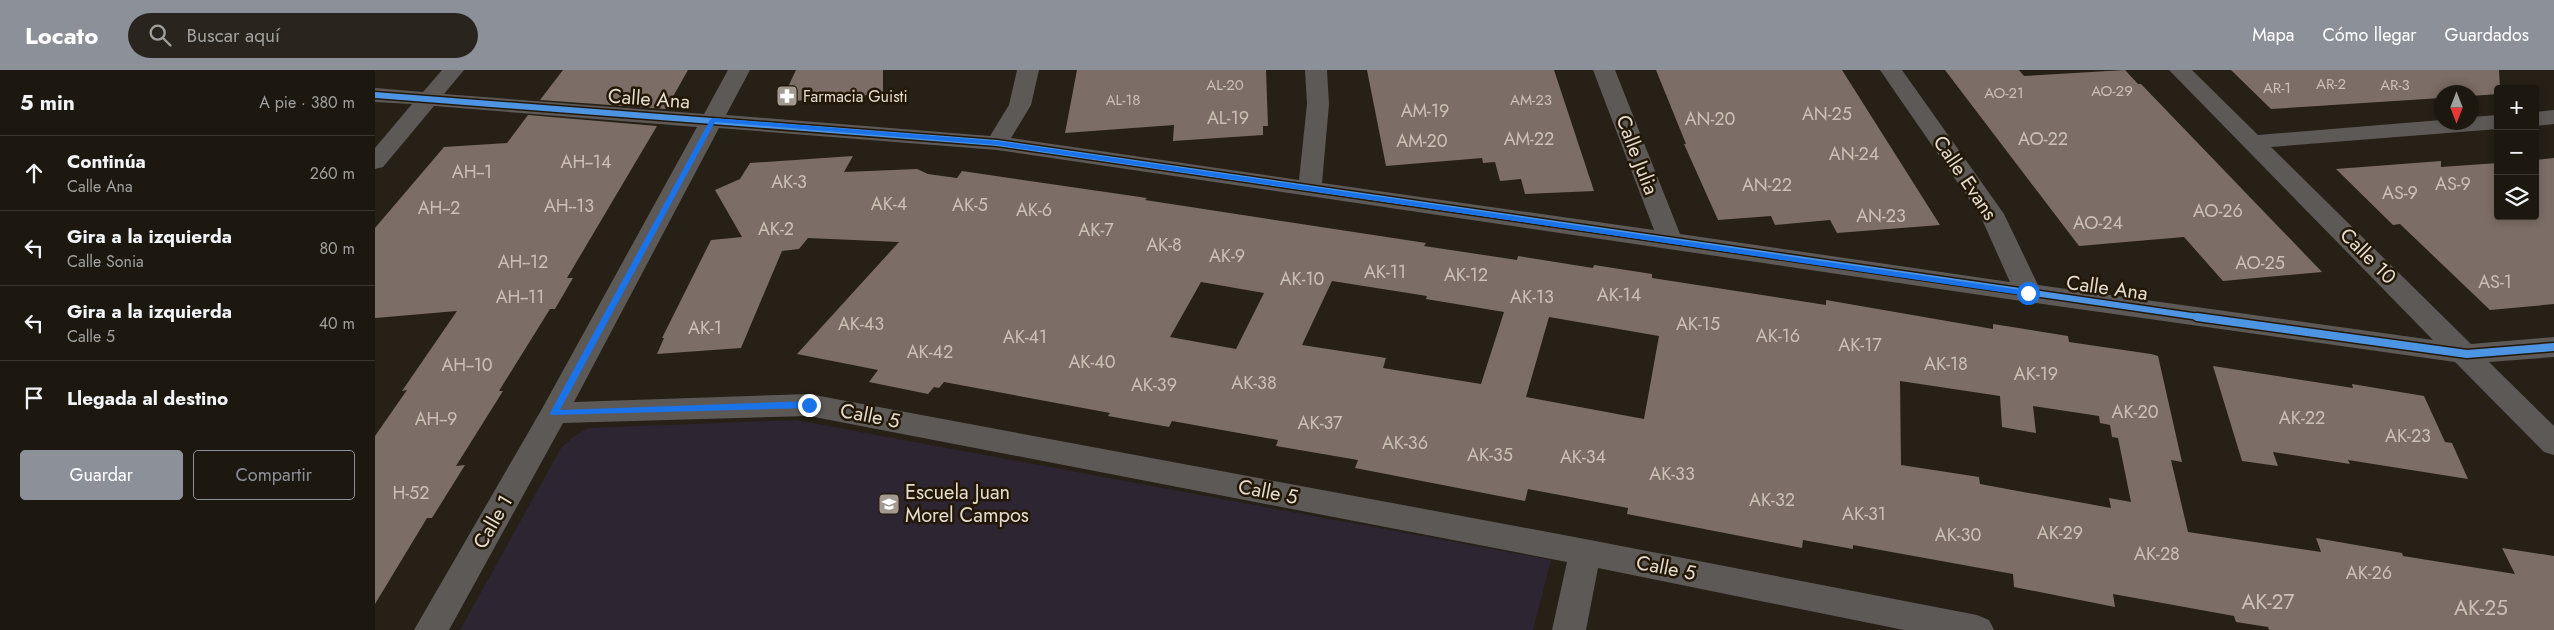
<!DOCTYPE html>
<html lang="es">
<meta charset="utf-8">
<style>
body{margin:0;font-family:Jost,sans-serif;background:#29251e;color:#f1f3f6}
.controls{position:absolute;right:15px;top:15px;display:grid;overflow:hidden;border-radius:5px;box-shadow:0 2px 8px #0003}
.controls button{width:45px;height:45px;display:grid;place-items:center;padding:0;border:0;border-bottom:1px solid #3a3730;background:#1c1810;color:#f1f3f6;font:25px sans-serif}
.compass{position:absolute;left:2059px;top:15px;width:45px;height:45px;border-radius:50%;background:#1c1810;box-shadow:0 2px 8px #0003;rotate:180deg}
.stop{position:absolute;width:15px;height:15px;margin:-11px;border:4px solid #1a73e8;border-radius:50%;background:#fff}
.stop.end{background:#1a73e8;border-color:#fff;box-shadow:0 1px 5px #0008}
.list{margin:0;padding:0;list-style:none}
h2{display:flex;justify-content:space-between;align-items:center;height:65px;margin:0;padding:0 20px;font-size:21px}
h2 small{font-size:16px;font-weight:400;color:#a0a09f}
.list li{display:grid;grid-template-columns:32px 1fr auto;gap:15px;align-items:center;box-sizing:border-box;height:75px;padding:0 20px;border-top:1px solid #3a3730}
.list b{display:block;font-size:19px;white-space:nowrap}
.list p{margin:0;font-size:16px;white-space:nowrap;color:#a0a09f}
.list em{font-size:16px;font-style:normal;color:#a0a09f}
.actions{display:flex;gap:10px;padding:15px 20px}
.actions a{flex:1;padding:11px 0;border:1px solid #8c9099;border-radius:5px;text-align:center;font-size:18px;color:#8c9099}
.actions .main{background:#8c9099;color:#fff}
.icon{flex:none;width:28px;height:28px;fill:none;stroke:currentColor;stroke-width:2;stroke-linecap:round;stroke-linejoin:round}
.map{position:relative;flex:none;width:2179px;height:560px;overflow:hidden}
header{display:flex;align-items:center;gap:30px;box-sizing:border-box;height:70px;padding:0 25px;background:#8c9099;color:#fff}
header strong{font-size:24px}
nav{display:flex;gap:28px;margin-inline-start:auto;font-size:18px}
.search{width:350px;height:45px;background:#29251e;display:flex;align-items:center;gap:12px;box-sizing:border-box;padding:0 18px;border-radius:28px;color:#a0a09f;font-size:19px}
main{display:flex}
aside{flex:1;background:#1c1810}
.map>svg:first-child{display:block}
</style>
<header>
<strong>Locato</strong>
<div class="search"><svg class="icon" aria-label="search" viewBox="0 0 24 24"><circle cx="10" cy="10" r="6"/><path d="M15 15l6 6"/></svg>Buscar aquí</div>
<nav><a>Mapa</a><a>Cómo llegar</a><a>Guardados</a></nav>
</header>
<main>
<aside>
<h2>5 min<small>A pie · 380 m</small></h2>
<ul class="list">
<li><svg class="icon" aria-label="ahead" viewBox="0 0 24 24"><path d="M12 20V5M6 11l6-6 6 6"/></svg><div><b>Continúa</b><p>Calle Ana</p></div><em>260 m</em></li>
<li><svg class="icon" aria-label="left" viewBox="0 0 24 24"><path d="M17 20v-9H6M10 6l-5 5 5 5"/></svg><div><b>Gira a la izquierda</b><p>Calle Sonia</p></div><em>80 m</em></li>
<li><svg class="icon" aria-label="left" viewBox="0 0 24 24"><path d="M17 20v-9H6M10 6l-5 5 5 5"/></svg><div><b>Gira a la izquierda</b><p>Calle 5</p></div><em>40 m</em></li>
<li><svg class="icon" aria-label="arrive" viewBox="0 0 24 24"><path d="M6 21V4h12l-3 4 3 4H6"/></svg><div><b>Llegada al destino</b></div></li>
</ul>
<div class="actions"><a class="main">Guardar</a><a>Compartir</a></div>
</aside>
<div class="map">
<svg width="2179" height="560" viewBox="0 0 2179 560">
<rect width="100%" height="100%" fill="#262016"/>
<!-- education -->
<path fill="#2d2532" d="M 421,350 L 1176,490 L 1158,560 L 85,560 L 186,378 L 198,367 L 213,358 Z"/>
<!-- building -->
<g fill="#7c6e66" fill-rule="evenodd">
<path d="M 188,0 L 313,0 L 291,39 L 165,30 Z"/>
<path d="M 421,0 L 508,0 L 508,24 L 406,32 Z"/>
<path d="M 702,0 L 891,0 L 893,56 L 888,56 L 888,65 L 798,71 L 799,55 L 690,63 Z"/>
<path d="M 992,0 L 1179,0 L 1219,121 L 1150,124 L 1146,109 L 1125,111 L 1120,92 L 1108,93 L 1107,88 L 1011,96 Z"/>
<path d="M 1281,0 L 1467,0 L 1565,155 L 1462,163 L 1455,150 L 1400,155 L 1396,146 L 1343,150 L 1309,74 L 1311,74 Z"/>
<path d="M 1570,0 L 1644,0 L 1649,6 L 1750,0 L 1763,14 L 1766,14 L 1947,202 L 1848,211 L 1809,167 L 1704,176 Z"/>
<path d="M 1856,0 L 2124,0 L 2125,19 L 2123,19 L 2123,24 L 2096,26 L 2096,22 L 2066,22 L 2066,28 L 1896,39 Z"/>
<path d="M 153,45 L 282,56 L 192,208 L 198,208 L 180,239 L 175,239 L 124,321 L 128,321 L 81,396 L 90,395 L 57,448 L 52,448 L 0,534 L 0,366 L 32,320 L 27,321 L 82,241 L 0,248 L 0,158 L 69,77 L 132,73 Z"/>
<path d="M 478,86 L 469,102 L 542,99 L 553,104 L 582,108 L 587,101 L 772,128 L 770,130 L 1051,173 L 1049,176 L 1142,190 L 1143,186 L 1218,198 L 1219,195 L 1277,204 L 1277,208 L 1451,235 L 1451,230 L 1618,259 L 1618,254 L 1693,266 L 1694,272 L 1776,284 L 1783,286 L 1807,392 L 1796,390 L 1813,462 L 1946,482 L 1941,468 L 2027,483 L 2028,486 L 2140,504 L 2127,478 L 2179,486 L 2179,560 L 1894,560 L 1893,557 L 1861,552 L 1859,546 L 1738,524 L 1740,537 L 1639,517 L 1638,504 L 1478,475 L 1478,479 L 1428,470 L 1427,478 L 1252,444 L 1253,438 L 1153,419 L 1150,431 L 980,398 L 983,390 L 901,376 L 903,370 L 797,351 L 794,357 L 733,346 L 735,343 L 569,312 L 564,318 L 559,317 L 553,324 L 494,312 L 503,300 L 422,284 L 524,172 L 433,168 L 424,179 L 407,181 L 366,278 L 282,284 L 289,268 L 287,268 L 336,170 L 367,167 L 340,120 L 365,109 L 375,93 ZM 957,211 L 1052,226 L 1051,229 L 1129,242 L 1106,314 L 1008,298 L 1011,288 L 927,275 ZM 826,212 L 889,223 L 861,279 L 795,267 ZM 1174,247 L 1284,266 L 1269,349 L 1151,327 ZM 1525,311 L 1625,326 L 1627,357 L 1661,363 L 1658,336 L 1724,346 L 1725,353 L 1735,355 L 1737,367 L 1743,368 L 1756,432 L 1734,428 L 1736,438 L 1605,414 L 1604,407 L 1526,395 Z"/>
<path d="M 2179,88 L 2179,234 L 2115,240 L 2025,154 L 2018,155 L 1961,99 L 2066,91 L 2066,97 L 2123,93 L 2123,146 L 2160,146 L 2160,90 Z"/>
<path d="M 1838,296 L 1978,318 L 1977,314 L 2049,326 L 2070,372 L 2077,373 L 2093,409 L 1973,390 L 1975,394 L 1898,382 L 1903,396 L 1867,391 Z"/>
</g>
<g fill="none" stroke-linecap="round" stroke-linejoin="round">
<!-- minor -->
<g fill="#5d5957" fill-rule="evenodd">
<path d="M 67,0 L 89,0 L 69,24 L 329,44 L 353,0 L 375,0 L 351,45 L 615,66 L 634,35 L 642,0 L 664,0 L 656,35 L 636,68 L 924,110 L 932,34 L 930,0 L 952,0 L 954,34 L 947,113 L 1279,160 L 1218,0 L 1240,0 L 1305,164 L 1635,212 L 1605,145 L 1505,0 L 1527,0 L 1629,144 L 1663,215 L 2058,270 L 1794,0 L 1817,0 L 1883,65 L 2066,50 L 2066,52 L 2096,52 L 2096,47 L 2123,45 L 2123,59 L 1896,77 L 2096,274 L 2179,267 L 2179,287 L 2114,292 L 2179,356 L 2179,385 L 2169,382 L 2080,292 L 1653,232 L 622,80 L 344,58 L 199,332 L 434,324 L 1210,469 L 1602,545 L 1614,550 L 1619,560 L 1529,560 L 1223,498 L 1211,560 L 1177,560 L 1192,492 L 434,346 L 188,353 L 74,560 L 39,560 L 168,337 L 322,57 L 59,36 L 8,97 L 0,99 L 0,78 L 37,34 L 0,32 L 0,18 L 48,22 Z"/>
<path d="M 2179,40 L 2179,54 L 2160,56 L 2160,42 Z"/>
</g>
<!-- cycleway-far1 casing -->
<g stroke="#231706" stroke-width="9">
<path id="cycleway-far1" d="M 0,25 L 622,73 L 1831,248"/>
</g>
<!-- cycleway casing -->
<g stroke="#231706" stroke-width="11">
<path id="cycleway" d="M 1822,247 L 2092,284 L 2179,277"/>
</g>
<!-- cycleway-far1 -->
<use href="#cycleway-far1" stroke="#4d94e3" stroke-width="6"/>
<!-- cycleway -->
<use href="#cycleway" stroke="#4d94e3" stroke-width="8"/>
</g>
<!-- route -->
<path fill="#1a73e8" d="M 338,48 L 622,71 L 1653,221 L 1656,223 L 1653,226 L 622,75 L 340,52 L 185,340 L 434,331 L 438,335 L 434,338 L 176,345 L 175,343 L 335,50 Z"/>
<!-- icons -->
<defs>
<g id="pharmacy-square" transform="scale(1.125)"><rect x="-9" y="-9" width="18" height="18" rx="4" fill="#a29a90" stroke="#231706"/><path d="M-2-6h4v4h4v4h-4v4h-4v-4h-4v-4h4Z" fill="#fff"/></g>
<g id="school-square" transform="scale(1.125)"><rect x="-9" y="-9" width="18" height="18" rx="4" fill="#a29a90" stroke="#231706"/><path d="M0-5L7-2L0 1L-7-2ZM-4 1L0 2.5L4 1V4Q0 6-4 4Z" fill="#fff"/></g>
</defs>
<g fill-rule="evenodd">
<use href="#pharmacy-square" x="412" y="26"/>
<use href="#school-square" x="514" y="434"/>
</g>
<g text-anchor="middle" dominant-baseline="central" stroke-width="5" stroke-linejoin="round" paint-order="stroke">
<!-- far-number labels -->
<g font-size="15" fill="#cbc0b6">
<text x="1956" y="14">AR-2</text>
<text x="850" y="15">AL-20</text>
<text x="2020" y="15">AR-3</text>
<text x="1902" y="18">AR-1</text>
<text x="1737" y="21">AO-29</text>
<text x="1629" y="23">AO-21</text>
<text x="748" y="30">AL-18</text>
<text x="1156" y="30">AM-23</text>
</g>
<!-- far-poi labels -->
<g font-size="16" fill="#e5dcd1" stroke="#231706" text-anchor="start">
<text x="428" y="26">Farmacia Guisti</text>
</g>
<!-- number labels -->
<g font-size="18" fill="#cbc0b6">
<text x="1050" y="41">AM-19</text>
<text x="1452" y="44">AN-25</text>
<text x="853" y="48">AL-19</text>
<text x="1335" y="49">AN-20</text>
<text x="1154" y="69">AM-22</text>
<text x="1668" y="69">AO-22</text>
<text x="1047" y="71">AM-20</text>
<text x="1479" y="84">AN-24</text>
<text x="211" y="92">AH--14</text>
<text x="97" y="102">AH--1</text>
<text x="414" y="112">AK-3</text>
<text x="2078" y="114">AS-9</text>
<text x="1392" y="115">AN-22</text>
<text x="2025" y="123">AS-9</text>
<text x="514" y="134">AK-4</text>
<text x="595" y="135">AK-5</text>
<text x="194" y="136">AH--13</text>
<text x="64" y="138">AH--2</text>
<text x="659" y="140">AK-6</text>
<text x="1843" y="141">AO-26</text>
<text x="1506" y="146">AN-23</text>
<text x="1723" y="153">AO-24</text>
<text x="401" y="159">AK-2</text>
<text x="721" y="160">AK-7</text>
<text x="789" y="175">AK-8</text>
<text x="852" y="186">AK-9</text>
<text x="148" y="192">AH--12</text>
<text x="1885" y="193">AO-25</text>
<text x="1010" y="202">AK-11</text>
<text x="1091" y="205">AK-12</text>
<text x="927" y="209">AK-10</text>
<text x="2120" y="212">AS-1</text>
<text x="1244" y="225">AK-14</text>
<text x="145" y="227">AH--11</text>
<text x="1157" y="227">AK-13</text>
<text x="486" y="254">AK-43</text>
<text x="1323" y="254">AK-15</text>
<text x="330" y="258">AK-1</text>
<text x="1403" y="266">AK-16</text>
<text x="650" y="267">AK-41</text>
<text x="1485" y="275">AK-17</text>
<text x="555" y="282">AK-42</text>
<text x="717" y="292">AK-40</text>
<text x="1571" y="294">AK-18</text>
<text x="92" y="295">AH--10</text>
<text x="1661" y="304">AK-19</text>
<text x="879" y="313">AK-38</text>
<text x="779" y="315">AK-39</text>
<text x="1760" y="342">AK-20</text>
<text x="1927" y="348">AK-22</text>
<text x="61" y="349">AH--9</text>
<text x="945" y="353">AK-37</text>
<text x="2033" y="366">AK-23</text>
<text x="1030" y="373">AK-36</text>
<text x="1115" y="385">AK-35</text>
<text x="1208" y="387">AK-34</text>
<text x="1297" y="404">AK-33</text>
<text x="36" y="423">H-52</text>
<text x="1397" y="430">AK-32</text>
<text x="1489" y="444">AK-31</text>
<text x="1685" y="463">AK-29</text>
<text x="1583" y="465">AK-30</text>
<text x="1782" y="484">AK-28</text>
<text x="1994" y="503">AK-26</text>
</g>
<!-- street labels -->
<g font-size="20" fill="#e5dcd1" stroke="#231706">
<text transform="translate(274 29) rotate(4)">Calle Ana</text>
<text transform="translate(1262 85) rotate(69)">Calle Julia</text>
<text transform="translate(1590 108) rotate(56)">Calle Evans</text>
<text transform="translate(1993 186) rotate(45)">Calle 10</text>
<text transform="translate(1732 218) rotate(8)">Calle Ana</text>
<text transform="translate(495 346) rotate(11)">Calle 5</text>
<text transform="translate(893 422) rotate(11)">Calle 5</text>
<text transform="translate(118 452) rotate(-60)">Calle 1</text>
<text transform="translate(1291 498) rotate(11)">Calle 5</text>
</g>
<!-- poi labels -->
<g font-size="20" fill="#e5dcd1" stroke="#231706" text-anchor="start">
<text x="530" y="422">Escuela Juan<tspan x="530" dy="23">Morel Campos</tspan></text>
</g>
<!-- near-number labels -->
<g font-size="21" fill="#cbc0b6">
<text x="1893" y="532">AK-27</text>
<text x="2106" y="538">AK-25</text>
</g>
</g>
</svg>
<div class="controls">
<button>+</button>
<button>−</button>
<button><svg class="icon" aria-label="layers" viewBox="0 0 24 24"><path d="M12 4l9 5-9 5-9-5zM3 14l9 5 9-5"/></svg></button>
</div>
<svg class="compass" viewBox="-18 -18 36 36"><path d="M0-13l5 13h-10z" fill="#e53935"/><path d="M0 13l5-13h-10z" fill="#a0a09f"/></svg>
<div class="stop" style="left:1653px;top:223px"></div>
<div class="stop end" style="left:434px;top:335px"></div>
</div>
</main>
